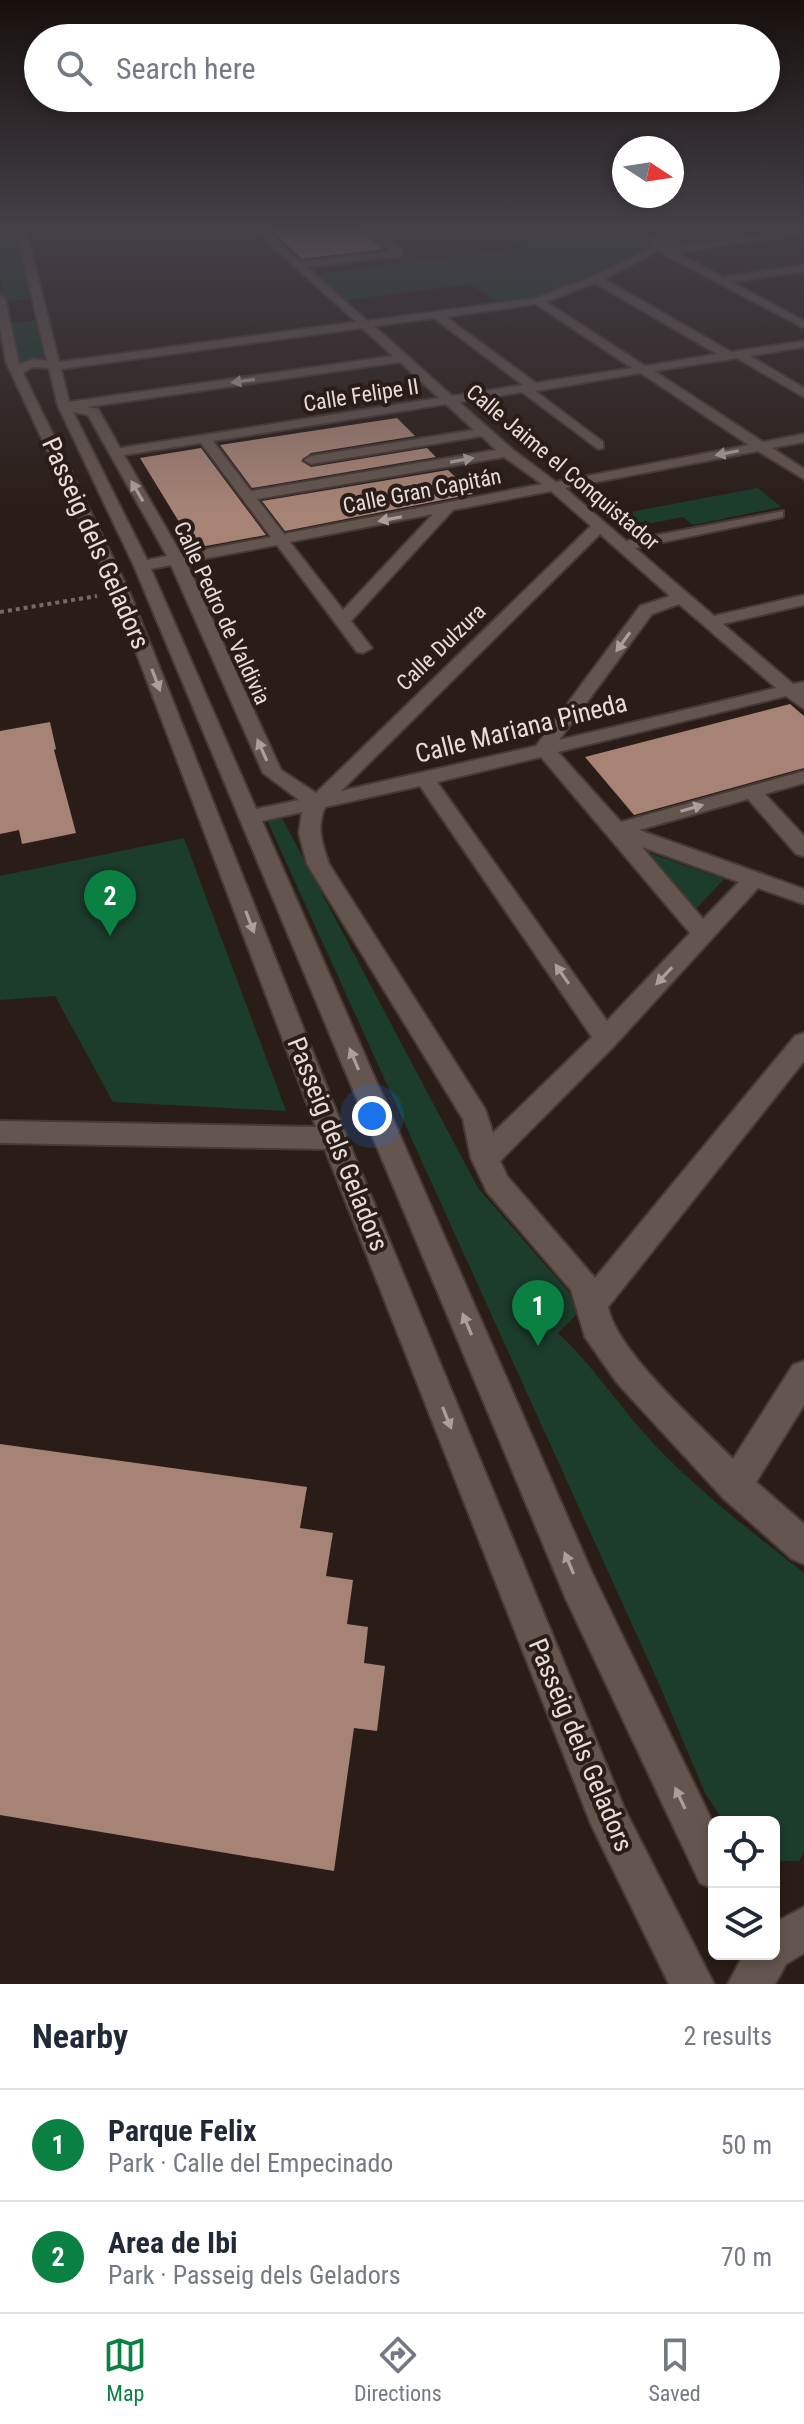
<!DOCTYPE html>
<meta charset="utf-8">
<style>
body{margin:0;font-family:"Roboto Condensed",sans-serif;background:#f6f6f7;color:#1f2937}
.controls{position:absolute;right:24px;bottom:24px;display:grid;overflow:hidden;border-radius:12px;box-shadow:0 4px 12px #0003}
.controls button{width:72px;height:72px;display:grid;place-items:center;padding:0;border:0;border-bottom:2px solid #e0e1e3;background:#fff;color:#1f2937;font:40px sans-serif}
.compass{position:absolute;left:612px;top:136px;width:72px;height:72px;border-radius:50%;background:#fff;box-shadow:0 4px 12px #0003;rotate:102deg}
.you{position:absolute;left:372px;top:1116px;width:28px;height:28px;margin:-20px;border:6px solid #fff;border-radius:50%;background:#1a73e8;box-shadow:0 0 0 12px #1a73e833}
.badge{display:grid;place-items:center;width:52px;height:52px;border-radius:50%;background:#0b8043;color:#fff;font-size:26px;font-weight:700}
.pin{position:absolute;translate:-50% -66px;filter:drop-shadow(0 2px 4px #0008)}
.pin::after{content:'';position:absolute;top:42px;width:28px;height:24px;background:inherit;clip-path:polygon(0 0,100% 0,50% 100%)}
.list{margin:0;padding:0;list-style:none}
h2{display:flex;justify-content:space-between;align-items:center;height:104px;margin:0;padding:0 32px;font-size:34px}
h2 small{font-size:26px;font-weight:400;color:#747a83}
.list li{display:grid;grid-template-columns:52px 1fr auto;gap:24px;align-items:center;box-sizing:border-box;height:112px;padding:0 32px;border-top:2px solid #e0e1e3}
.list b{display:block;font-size:30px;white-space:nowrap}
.list p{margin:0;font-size:26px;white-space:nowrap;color:#747a83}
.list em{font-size:26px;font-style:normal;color:#747a83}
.icon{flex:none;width:44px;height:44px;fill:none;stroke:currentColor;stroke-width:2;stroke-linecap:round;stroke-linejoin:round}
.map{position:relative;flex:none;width:804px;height:1984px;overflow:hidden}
.search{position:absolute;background:#fff;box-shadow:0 4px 12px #0003;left:24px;right:24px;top:24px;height:88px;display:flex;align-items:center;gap:20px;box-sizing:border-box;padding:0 28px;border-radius:44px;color:#747a83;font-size:30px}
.sheet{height:328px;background:#fff}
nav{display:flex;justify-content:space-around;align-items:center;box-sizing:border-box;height:112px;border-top:2px solid #e0e1e3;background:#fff;font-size:22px;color:#747a83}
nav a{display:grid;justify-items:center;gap:4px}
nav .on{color:#0b8043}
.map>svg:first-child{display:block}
</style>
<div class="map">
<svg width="804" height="1984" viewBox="0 0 804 1984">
<rect width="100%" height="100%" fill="#2a1d18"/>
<!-- green -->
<g fill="#1c3c2c">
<path d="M 0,230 L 21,230 L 37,298 L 1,302 Z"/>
<path d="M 518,230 L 632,230 L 660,244 C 609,271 561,298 503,306 L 470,284 L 340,301 L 311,275 L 525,248 L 510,238 Z"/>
<path d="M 706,230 L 731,230 L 749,238 L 675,250 L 668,247 Z"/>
<path d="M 42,320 L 51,357 L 12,362 L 6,323 Z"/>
<path d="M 758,488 L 781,507 L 693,525 L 683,517 L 622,529 L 608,516 Z"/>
<path d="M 282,818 L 478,1188 L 569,1292 L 577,1314 L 558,1333 C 590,1363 614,1398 642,1431 C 690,1485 748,1529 804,1573 L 804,1852 L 799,1861 L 774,1861 L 774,1822 L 724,1822 L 705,1793 L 659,1684 L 267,820 Z"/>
<path d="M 184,838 L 286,1111 L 113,1102 L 55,996 L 0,1000 L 0,876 Z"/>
<path d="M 646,852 L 724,879 L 696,909 Z"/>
</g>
<!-- building -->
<g fill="#a68375">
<path d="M 271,230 L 360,230 L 383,249 L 302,259 Z"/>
<path d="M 397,418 L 415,436 L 311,453 L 301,461 L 311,467 L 427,448 L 436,457 L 252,488 L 220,445 Z"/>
<path d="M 201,448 L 266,535 L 195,548 L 140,458 Z"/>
<path d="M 448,470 L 473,494 L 285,531 L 262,501 Z"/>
<path d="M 790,704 L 804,716 L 804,768 L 634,815 L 585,757 Z"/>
<path d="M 50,722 L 56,749 L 54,750 L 76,833 L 22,844 L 19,830 L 0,834 L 0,731 Z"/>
<path d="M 0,1444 L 307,1487 L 300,1528 L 333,1533 L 326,1576 L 353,1580 L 347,1624 L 368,1627 L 364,1663 L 385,1666 L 377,1731 L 354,1728 L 334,1871 L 0,1815 Z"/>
</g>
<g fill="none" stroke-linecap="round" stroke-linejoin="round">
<!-- minor casing -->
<g stroke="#453a37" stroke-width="4">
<g id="minor">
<path d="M 16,230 L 26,230 L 59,362 L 356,322 L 255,230 L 266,230 L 301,262 L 391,251 L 363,230 L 374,230 L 403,251 L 400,256 L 307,267 L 367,321 L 536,298 L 592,277 L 652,247 L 653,244 L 627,230 L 640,230 L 662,241 L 684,230 L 696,230 L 667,248 L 804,230 L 804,234 L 675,252 L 723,277 L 804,265 L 804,271 L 732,282 L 804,321 L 804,328 L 658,251 L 604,279 L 731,352 L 804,341 L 804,347 L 750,356 L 804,388 L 804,397 L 737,358 L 654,371 L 763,442 L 804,434 L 804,442 L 772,448 L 804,469 L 804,479 L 758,451 L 565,488 L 626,541 L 783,511 L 783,517 L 635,548 L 714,616 L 804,595 L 804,605 L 723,624 L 793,684 L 804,682 L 804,709 L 786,696 L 558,752 L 621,822 L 804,771 L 804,783 L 765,794 L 804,836 L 804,856 L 796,854 L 748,799 L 639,830 L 804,889 L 804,904 L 758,888 L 615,1045 L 500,1161 L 507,1176 L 595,1278 L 795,1036 L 804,1033 L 804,1061 L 608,1307 C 616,1351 700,1425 733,1459 L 793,1365 L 804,1361 L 804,1405 L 756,1482 L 804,1524 L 804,1564 L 792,1559 L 723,1498 L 618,1384 L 585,1337 L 571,1290 L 487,1192 L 471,1158 L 463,1119 L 307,864 L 299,833 L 302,812 L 262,821 L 592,1573 L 714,1825 L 714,1889 L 700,1883 L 566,1599 L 134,566 L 58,406 L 49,368 L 32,367 L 23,373 L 129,591 L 347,1138 L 625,1810 L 714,1984 L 669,1984 L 591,1824 L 325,1149 L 0,1143 L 0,1121 L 316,1127 L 113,591 L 6,362 L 0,328 L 0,295 L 5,298 L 19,364 L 34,359 L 47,361 ZM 595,283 L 717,354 L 645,366 L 546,302 ZM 536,304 L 632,368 L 536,383 L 446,317 ZM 434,318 L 523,385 L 452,396 L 374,326 ZM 362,328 L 393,356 L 69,402 L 61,369 ZM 400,362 L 439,398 L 120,448 L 98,409 L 87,407 ZM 641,373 L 749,445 L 556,482 L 512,449 L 459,402 L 522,392 L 598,449 L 603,448 L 603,442 L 535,391 ZM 446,404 L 474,430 L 311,456 L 304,460 L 311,464 L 482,436 L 496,450 L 251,491 L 213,441 ZM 73,412 L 88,415 L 167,556 L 147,560 ZM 201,443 L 271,537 L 181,554 L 124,455 ZM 504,457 L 542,484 L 284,534 L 257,499 ZM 551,491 L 591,526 L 316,793 L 281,770 L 186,562 L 277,545 L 357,652 L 363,653 L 372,648 L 351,621 L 453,510 ZM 433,514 L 343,610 L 290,542 ZM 600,534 L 670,596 L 640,606 L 536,746 L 341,791 ZM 171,565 L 263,773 L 299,800 L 256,809 L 151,569 ZM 679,604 L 776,688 L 559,740 L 652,614 ZM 541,757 L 690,933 L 607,1021 L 437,782 ZM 420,786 L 592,1037 L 493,1133 L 485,1109 L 329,864 C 322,843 316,828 325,807 ZM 642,847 L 739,882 L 703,919 Z"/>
<path d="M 804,1907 L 804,1953 L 786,1964 L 775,1984 L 728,1984 L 744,1954 L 774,1954 L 774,1923 Z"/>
</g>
</g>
<!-- path -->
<path stroke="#766a66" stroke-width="4" stroke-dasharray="4 4" stroke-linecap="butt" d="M 0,612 L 97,596"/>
<!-- minor -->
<use href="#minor" fill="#64554f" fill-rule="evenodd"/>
</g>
<!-- one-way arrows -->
<defs><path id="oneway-solid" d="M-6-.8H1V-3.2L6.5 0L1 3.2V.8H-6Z" transform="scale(2)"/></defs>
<g fill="#ac9f9b">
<use href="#oneway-solid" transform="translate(243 381) rotate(172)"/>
<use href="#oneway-solid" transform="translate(727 453) rotate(169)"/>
<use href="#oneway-solid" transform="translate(462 460) rotate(-10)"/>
<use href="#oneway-solid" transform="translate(137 491) rotate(-120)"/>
<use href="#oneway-solid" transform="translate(390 519) rotate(169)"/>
<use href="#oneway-solid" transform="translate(623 642) rotate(126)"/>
<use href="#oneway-solid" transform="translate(156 680) rotate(69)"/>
<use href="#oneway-solid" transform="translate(262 750) rotate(-114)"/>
<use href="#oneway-solid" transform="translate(692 808) rotate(-16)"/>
<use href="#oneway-solid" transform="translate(250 922) rotate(69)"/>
<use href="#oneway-solid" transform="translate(562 974) rotate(-125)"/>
<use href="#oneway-solid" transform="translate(664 976) rotate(133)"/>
<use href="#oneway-solid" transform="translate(354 1059) rotate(-113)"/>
<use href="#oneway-solid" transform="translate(467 1324) rotate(-113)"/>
<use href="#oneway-solid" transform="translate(447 1418) rotate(68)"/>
<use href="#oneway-solid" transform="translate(569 1563) rotate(-113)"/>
<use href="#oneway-solid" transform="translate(680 1798) rotate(-115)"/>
</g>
<!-- sky -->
<linearGradient id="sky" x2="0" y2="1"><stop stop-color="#17100d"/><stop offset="0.45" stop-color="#444048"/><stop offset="1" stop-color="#444048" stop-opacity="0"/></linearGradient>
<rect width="804" height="508" fill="url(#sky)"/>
<g text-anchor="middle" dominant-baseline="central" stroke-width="8" stroke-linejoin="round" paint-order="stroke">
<!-- far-street labels -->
<g font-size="22" fill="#e6dcd9" stroke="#2a1d18">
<text transform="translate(361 395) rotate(-9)">Calle Felipe II</text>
<text transform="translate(563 467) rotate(40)">Calle Jaime el Conquistador</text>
<text transform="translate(422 491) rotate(-11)">Calle Gran Capitán</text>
<text transform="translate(222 613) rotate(65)">Calle Pedro de Valdivia</text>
<text transform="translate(441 647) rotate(-44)">Calle Dulzura</text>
</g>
<!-- street labels -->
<g font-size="26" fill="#e6dcd9" stroke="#2a1d18">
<text transform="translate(96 543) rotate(66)">Passeig dels Geladors</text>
<text transform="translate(521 728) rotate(-14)">Calle Mariana Pineda</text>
<text transform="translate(338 1144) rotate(68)">Passeig dels Geladors</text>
<text transform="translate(581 1745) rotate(67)">Passeig dels Geladors</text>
</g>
</g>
</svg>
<div class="controls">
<button><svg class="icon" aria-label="locate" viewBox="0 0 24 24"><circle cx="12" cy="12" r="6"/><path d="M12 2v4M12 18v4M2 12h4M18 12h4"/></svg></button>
<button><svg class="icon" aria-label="layers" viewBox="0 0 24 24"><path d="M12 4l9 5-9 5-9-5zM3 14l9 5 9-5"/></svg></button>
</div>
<svg class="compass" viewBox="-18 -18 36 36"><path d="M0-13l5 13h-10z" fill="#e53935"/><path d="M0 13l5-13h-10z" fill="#747a83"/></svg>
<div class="you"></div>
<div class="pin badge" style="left:538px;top:1346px">1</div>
<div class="pin badge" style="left:110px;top:936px">2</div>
<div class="search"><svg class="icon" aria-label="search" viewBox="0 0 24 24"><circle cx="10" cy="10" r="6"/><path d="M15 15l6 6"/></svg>Search here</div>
</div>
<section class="sheet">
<h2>Nearby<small>2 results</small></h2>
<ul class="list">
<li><span class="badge">1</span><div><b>Parque Felix</b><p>Park · Calle del Empecinado</p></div><em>50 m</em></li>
<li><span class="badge">2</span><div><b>Area de Ibi</b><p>Park · Passeig dels Geladors</p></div><em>70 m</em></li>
</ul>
</section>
<nav>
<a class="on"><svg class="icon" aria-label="map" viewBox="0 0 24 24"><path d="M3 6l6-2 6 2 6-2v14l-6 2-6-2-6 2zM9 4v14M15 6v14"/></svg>Map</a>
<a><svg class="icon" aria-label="directions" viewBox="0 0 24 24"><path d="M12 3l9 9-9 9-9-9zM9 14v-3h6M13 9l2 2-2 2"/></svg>Directions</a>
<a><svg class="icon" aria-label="saved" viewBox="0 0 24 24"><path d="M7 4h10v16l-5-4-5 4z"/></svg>Saved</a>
</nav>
